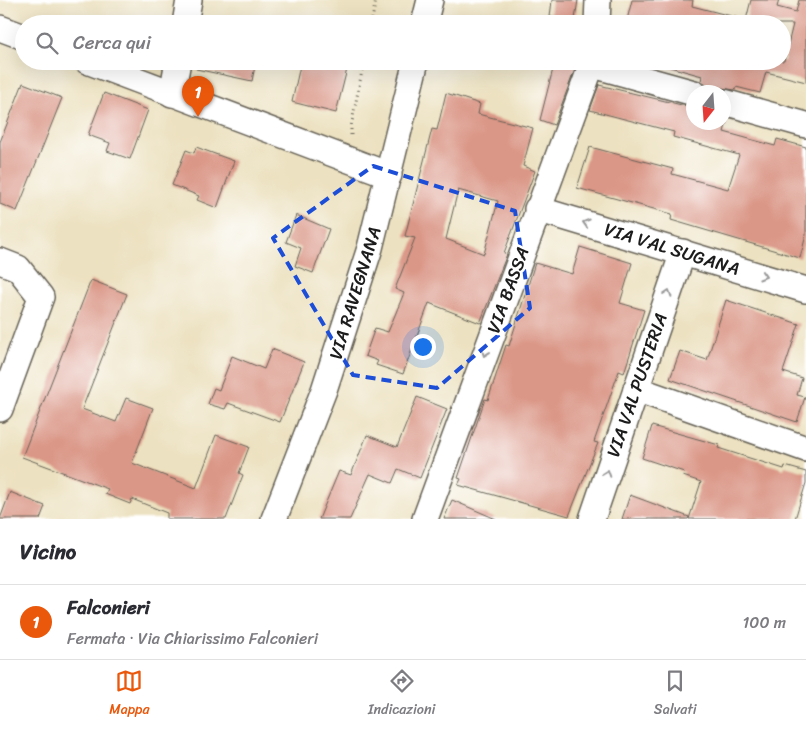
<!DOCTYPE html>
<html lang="it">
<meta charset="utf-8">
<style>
body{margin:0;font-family:Sriracha,sans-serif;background:#f7f7f7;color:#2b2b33}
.compass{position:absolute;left:686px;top:85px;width:45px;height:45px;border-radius:50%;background:#fff;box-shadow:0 5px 20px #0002;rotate:197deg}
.you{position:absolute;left:422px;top:346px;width:18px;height:18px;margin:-12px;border:4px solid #fff;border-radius:50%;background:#1a73e8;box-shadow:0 0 0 8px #1a73e833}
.badge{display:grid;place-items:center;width:32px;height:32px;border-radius:50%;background:#ea580c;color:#fff;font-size:16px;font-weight:700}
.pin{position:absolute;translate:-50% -41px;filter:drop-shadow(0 1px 2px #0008)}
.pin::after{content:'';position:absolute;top:26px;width:18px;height:15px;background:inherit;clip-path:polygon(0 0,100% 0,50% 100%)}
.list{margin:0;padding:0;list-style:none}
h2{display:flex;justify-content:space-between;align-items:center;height:65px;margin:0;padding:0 20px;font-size:21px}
h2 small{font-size:16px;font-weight:400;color:#7c7c81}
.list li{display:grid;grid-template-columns:32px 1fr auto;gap:15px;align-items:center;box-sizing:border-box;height:75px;padding:0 20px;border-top:1px solid #e1e1e2}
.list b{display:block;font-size:19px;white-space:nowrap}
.list p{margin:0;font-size:16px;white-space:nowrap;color:#7c7c81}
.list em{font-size:16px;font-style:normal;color:#7c7c81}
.icon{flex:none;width:28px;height:28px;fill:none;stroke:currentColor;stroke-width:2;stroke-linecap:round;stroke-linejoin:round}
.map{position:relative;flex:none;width:806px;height:519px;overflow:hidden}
.search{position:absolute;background:#fff;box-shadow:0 5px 20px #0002;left:15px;right:15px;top:15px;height:55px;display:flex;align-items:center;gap:12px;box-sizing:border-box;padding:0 18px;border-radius:28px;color:#7c7c81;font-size:19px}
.sheet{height:140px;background:#fff}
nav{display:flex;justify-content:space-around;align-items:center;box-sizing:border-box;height:70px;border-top:1px solid #e1e1e2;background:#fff;font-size:14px;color:#7c7c81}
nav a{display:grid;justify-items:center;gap:2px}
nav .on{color:#ea580c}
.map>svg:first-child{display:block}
</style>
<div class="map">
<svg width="806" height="519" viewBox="0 0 806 519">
<rect width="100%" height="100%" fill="#fff"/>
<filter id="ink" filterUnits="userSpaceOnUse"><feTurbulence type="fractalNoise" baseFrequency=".02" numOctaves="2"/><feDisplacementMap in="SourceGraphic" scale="10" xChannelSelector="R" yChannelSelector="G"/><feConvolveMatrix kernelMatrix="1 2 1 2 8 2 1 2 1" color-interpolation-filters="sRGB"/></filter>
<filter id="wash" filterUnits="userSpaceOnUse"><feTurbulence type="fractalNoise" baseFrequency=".0096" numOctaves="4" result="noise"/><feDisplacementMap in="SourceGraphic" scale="20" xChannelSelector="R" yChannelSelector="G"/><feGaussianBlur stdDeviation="1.12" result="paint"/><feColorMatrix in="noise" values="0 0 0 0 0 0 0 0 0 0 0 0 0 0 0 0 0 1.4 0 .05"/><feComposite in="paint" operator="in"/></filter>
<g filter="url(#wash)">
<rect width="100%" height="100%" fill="#ece1c0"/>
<g id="blocks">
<!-- building -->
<g fill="#da9686" fill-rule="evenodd">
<path d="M 552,0 L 578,0 L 575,19 L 550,17 Z"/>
<path d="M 632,0 L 693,0 L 692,6 L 739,18 L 738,24 L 626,24 Z"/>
<path d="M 751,0 L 779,0 L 777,7 L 796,12 L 799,0 L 806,0 L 806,82 L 766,72 L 760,93 L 736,87 L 735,90 L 721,88 L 713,92 L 708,92 L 705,83 L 701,81 L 702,76 L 670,67 L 671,61 L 784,61 L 793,24 L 745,24 Z"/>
<path d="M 197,61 L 256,61 L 252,81 L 196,69 Z"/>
<path d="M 301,61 L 349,61 L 336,113 L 292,102 Z"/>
<path d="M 555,61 L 578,61 L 554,125 L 540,120 Z"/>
<path d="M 23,83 L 62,98 L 17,211 L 0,204 L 0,142 Z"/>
<path d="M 599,85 L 694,108 L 694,122 L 724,122 L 724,117 L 728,118 L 724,132 L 775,146 L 777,139 L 806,147 L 806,235 L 800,258 L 671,220 L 672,214 L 577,188 L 590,147 L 673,169 L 672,174 L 728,189 L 739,155 L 673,137 L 674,132 L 590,110 Z"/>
<path d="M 104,93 L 148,110 L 130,159 L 107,151 L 110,143 L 88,135 Z"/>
<path d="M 446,93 L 480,104 L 478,114 L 533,128 L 523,166 L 535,171 L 504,253 L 507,254 L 480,323 L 429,303 L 403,374 L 376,365 L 378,361 L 365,356 L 375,328 L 388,332 L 404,293 L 395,289 L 415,238 L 405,236 L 432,129 L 437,130 ZM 458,190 L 498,201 L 484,254 L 446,239 Z"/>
<path d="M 196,147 L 234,161 L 217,208 L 197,200 L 199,196 L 172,185 L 186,150 L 194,153 Z"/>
<path d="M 296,215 L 329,229 L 313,273 L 295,266 L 301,248 L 286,242 Z"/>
<path d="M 580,247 L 632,263 L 620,303 L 644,310 L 624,373 L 619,371 L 594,442 L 598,443 L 569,516 L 458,485 L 461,479 L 458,478 L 485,399 L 488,400 L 506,345 L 509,346 L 535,263 L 572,274 Z"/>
<path d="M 91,280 L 127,294 L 82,409 L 116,422 L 126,398 L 153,408 L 132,463 L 196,488 L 216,435 L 249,447 L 239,473 L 243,475 L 226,519 L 167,519 L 167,513 L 132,499 L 130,504 L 105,494 L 108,489 L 22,457 Z"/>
<path d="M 726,300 L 799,324 L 783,372 L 802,378 L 797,395 L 805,397 L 797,422 L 670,379 L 680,351 L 707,360 Z"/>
<path d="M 272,349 L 304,362 L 280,422 L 228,403 L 225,409 L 208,404 L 214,388 L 219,390 L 232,356 L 264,369 Z"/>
<path d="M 417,397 L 447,409 L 420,478 L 398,469 L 392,483 L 370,474 L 350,519 L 319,519 L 339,471 L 351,475 L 367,435 L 397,447 Z"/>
<path d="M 652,426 L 719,445 L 718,448 L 784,469 L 785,466 L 806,472 L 806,483 L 795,519 L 689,519 L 701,482 L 683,476 L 684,472 L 642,458 Z"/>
<path d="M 10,492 L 45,506 L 40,519 L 0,519 Z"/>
<path d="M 630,495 L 689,517 L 688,519 L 622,519 Z"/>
<path d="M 452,500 L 496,519 L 444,519 Z"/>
</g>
</g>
</g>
<g filter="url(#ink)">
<use href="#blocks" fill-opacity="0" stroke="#656155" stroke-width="1"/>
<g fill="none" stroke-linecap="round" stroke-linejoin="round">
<!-- minor casing -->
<g stroke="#656155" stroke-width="28">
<g id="minor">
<path d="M 185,24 L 189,0"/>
<path d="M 424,24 L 430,0"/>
<path d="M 597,24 L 598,0"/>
<path d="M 0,28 L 24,37"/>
<path d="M 87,61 L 389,175"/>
<path d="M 593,65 L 694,93"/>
<path d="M 172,94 L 178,61"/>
<path d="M 724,102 L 806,125"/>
<path d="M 537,209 L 806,290"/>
<path d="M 0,261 L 18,268 L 41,297 L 0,409"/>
<path d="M 636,389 L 806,449"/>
<path d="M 274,519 L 324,390 L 370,248 L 416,61"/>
<path d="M 425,519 L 593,61"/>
<path d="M 592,519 L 683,252"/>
</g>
</g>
<!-- path -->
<g stroke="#656155" stroke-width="3" stroke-dasharray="1 4" stroke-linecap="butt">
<path d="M 371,24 L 376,0"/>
<path d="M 351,135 L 351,127 L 364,61"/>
</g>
<!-- minor -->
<use href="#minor" stroke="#fff" stroke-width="25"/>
</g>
<!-- one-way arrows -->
<defs><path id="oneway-chevron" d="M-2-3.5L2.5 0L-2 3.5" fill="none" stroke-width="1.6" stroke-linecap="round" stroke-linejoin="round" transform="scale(1.25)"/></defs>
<g stroke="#999">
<use href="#oneway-chevron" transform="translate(586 223) rotate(-163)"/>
<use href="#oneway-chevron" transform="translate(763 276) rotate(17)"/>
<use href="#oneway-chevron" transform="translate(668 293) rotate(-72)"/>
<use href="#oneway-chevron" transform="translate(485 353) rotate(110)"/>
<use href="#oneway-chevron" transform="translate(607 473) rotate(-71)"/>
</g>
</g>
<!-- marked area -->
<path fill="none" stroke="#1d4ed8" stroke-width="4" stroke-dasharray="10 6" stroke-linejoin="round" d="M 373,166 L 515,211 L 530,308 L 437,388 L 353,375 L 273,238 Z"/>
<g text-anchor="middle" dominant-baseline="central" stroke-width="5" stroke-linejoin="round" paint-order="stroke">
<!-- street labels -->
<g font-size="18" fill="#1c1c1c" stroke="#fff">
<text transform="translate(672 249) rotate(17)">VIA VAL SUGANA</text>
<text transform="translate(508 290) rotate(-70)">VIA BASSA</text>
<text transform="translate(355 293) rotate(-73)">VIA RAVEGNANA</text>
<text transform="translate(637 385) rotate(-71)">VIA VAL PUSTERIA</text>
</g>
</g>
</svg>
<svg class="compass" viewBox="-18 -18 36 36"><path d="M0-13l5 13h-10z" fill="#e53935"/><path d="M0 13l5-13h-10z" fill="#7c7c81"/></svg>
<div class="you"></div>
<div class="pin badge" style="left:198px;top:117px">1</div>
<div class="search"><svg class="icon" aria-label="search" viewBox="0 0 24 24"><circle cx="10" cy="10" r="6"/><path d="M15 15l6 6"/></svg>Cerca qui</div>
</div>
<section class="sheet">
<h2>Vicino<small></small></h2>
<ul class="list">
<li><span class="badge">1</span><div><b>Falconieri</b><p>Fermata · Via Chiarissimo Falconieri</p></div><em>100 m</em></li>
</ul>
</section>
<nav>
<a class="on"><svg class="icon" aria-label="map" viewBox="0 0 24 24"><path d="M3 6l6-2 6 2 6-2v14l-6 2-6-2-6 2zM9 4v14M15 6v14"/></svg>Mappa</a>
<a><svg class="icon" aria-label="directions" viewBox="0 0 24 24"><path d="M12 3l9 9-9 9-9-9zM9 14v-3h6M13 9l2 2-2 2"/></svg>Indicazioni</a>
<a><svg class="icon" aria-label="saved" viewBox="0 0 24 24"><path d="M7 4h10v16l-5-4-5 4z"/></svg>Salvati</a>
</nav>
